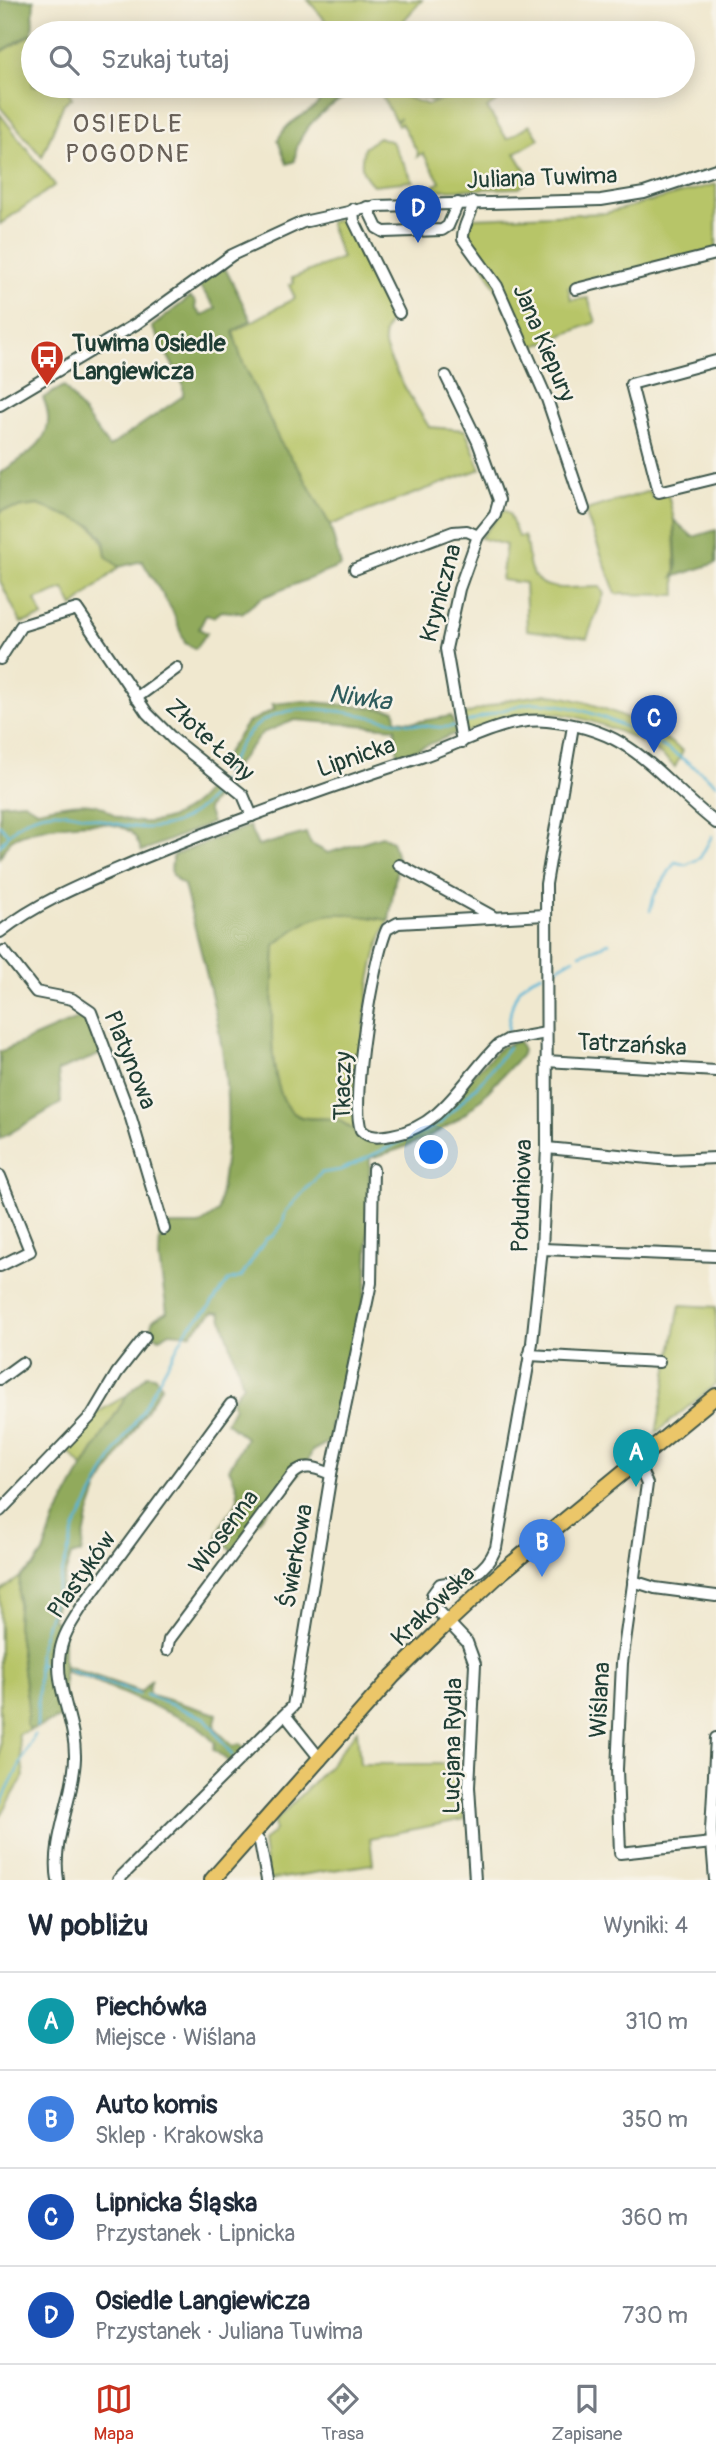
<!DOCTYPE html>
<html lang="pl">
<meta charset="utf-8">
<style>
body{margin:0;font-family:Pangolin,sans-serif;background:#f2f2f3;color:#1f2937}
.you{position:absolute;left:432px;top:1153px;width:24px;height:24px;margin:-18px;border:5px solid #fff;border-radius:50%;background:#1a73e8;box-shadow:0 0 0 10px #1a73e833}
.badge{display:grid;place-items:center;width:46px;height:46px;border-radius:50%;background:#c8321e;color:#fff;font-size:23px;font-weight:700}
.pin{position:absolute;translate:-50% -58px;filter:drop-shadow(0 2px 4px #0008)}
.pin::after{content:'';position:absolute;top:37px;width:24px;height:21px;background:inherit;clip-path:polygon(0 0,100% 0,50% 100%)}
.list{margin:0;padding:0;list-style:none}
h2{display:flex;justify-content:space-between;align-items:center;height:91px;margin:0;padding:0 28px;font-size:30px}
h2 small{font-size:23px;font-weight:400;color:#747a83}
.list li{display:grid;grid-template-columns:46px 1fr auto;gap:21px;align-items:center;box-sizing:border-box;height:98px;padding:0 28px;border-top:2px solid #e0e1e3}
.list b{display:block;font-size:26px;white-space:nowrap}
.list p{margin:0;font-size:23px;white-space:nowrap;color:#747a83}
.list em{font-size:23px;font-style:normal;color:#747a83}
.icon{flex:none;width:38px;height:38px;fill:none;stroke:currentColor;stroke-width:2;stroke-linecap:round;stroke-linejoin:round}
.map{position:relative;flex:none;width:716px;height:1880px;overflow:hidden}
.search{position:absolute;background:#fff;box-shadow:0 4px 18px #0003;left:21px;right:21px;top:21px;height:77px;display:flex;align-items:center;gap:18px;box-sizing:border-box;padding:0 24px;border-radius:38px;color:#747a83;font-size:26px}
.sheet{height:483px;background:#fff}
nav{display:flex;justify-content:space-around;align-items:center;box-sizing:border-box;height:98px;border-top:2px solid #e0e1e3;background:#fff;font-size:19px;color:#747a83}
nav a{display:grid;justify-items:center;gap:4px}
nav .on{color:#c8321e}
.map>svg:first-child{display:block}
</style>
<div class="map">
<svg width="716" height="1880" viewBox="0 0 716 1880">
<rect width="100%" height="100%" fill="#f7f3e8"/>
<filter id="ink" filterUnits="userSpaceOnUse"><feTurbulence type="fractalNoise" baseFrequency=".0143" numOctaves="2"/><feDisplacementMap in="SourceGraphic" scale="14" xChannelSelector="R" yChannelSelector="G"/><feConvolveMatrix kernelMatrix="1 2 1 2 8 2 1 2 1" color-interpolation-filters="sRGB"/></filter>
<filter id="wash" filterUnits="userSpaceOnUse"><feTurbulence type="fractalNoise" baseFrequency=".00686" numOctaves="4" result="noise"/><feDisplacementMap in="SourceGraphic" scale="28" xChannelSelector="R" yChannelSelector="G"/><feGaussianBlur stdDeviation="1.57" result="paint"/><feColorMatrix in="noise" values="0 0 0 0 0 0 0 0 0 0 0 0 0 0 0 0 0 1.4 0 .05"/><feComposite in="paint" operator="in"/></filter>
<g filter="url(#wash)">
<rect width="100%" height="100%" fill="#f0e8cf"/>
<!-- green -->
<g fill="#b7c567" stroke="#6b814e" stroke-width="2">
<path d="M 308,0 L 422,0 L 404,20 L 414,33 L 336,33 Z"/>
<path d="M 33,34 L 33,86 L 65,86 L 72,98 L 64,103 L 42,157 L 0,107 L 0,53 Z"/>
<path d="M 386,86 L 452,86 L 452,89 L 433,101 Z"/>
<path d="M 489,86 L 506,86 L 510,92 L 487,108 L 507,139 L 530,125 L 539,139 L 515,153 L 531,179 L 519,188 L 437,190 L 434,186 L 440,182 L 423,153 L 417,157 L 418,153 L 401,123 L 398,125 L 396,121 L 401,118 L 395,120 L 377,87 L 428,105 L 464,91 L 470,99 Z"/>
<path d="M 0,114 L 55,185 L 0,224 Z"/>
<path d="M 379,137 L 392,142 L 413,181 L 373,185 C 360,172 360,165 364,148 Z"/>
<path d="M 716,184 L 716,249 L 568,287 L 571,300 L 588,298 L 596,322 L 528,349 L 469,238 L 469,227 L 473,218 L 606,213 Z"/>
<path d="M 349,218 L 382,282 L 393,315 C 389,323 383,332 384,341 C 386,360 418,409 429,427 L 465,430 L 481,469 L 330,525 L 301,472 L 280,442 L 241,358 L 233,332 L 295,298 L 289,285 L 294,283 L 292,278 L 342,258 L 329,222 Z"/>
<path d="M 650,491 L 652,498 L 668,494 L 674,520 L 676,595 L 616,594 L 586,514 L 589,509 Z"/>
<path d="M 38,505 C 69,517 102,518 106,556 L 119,567 L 73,607 L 64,589 L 35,600 L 43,617 L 21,623 L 0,581 L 0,513 L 3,510 Z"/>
<path d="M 504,510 L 509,513 L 518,537 L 524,536 C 528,545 527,553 529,563 C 536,598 574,586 600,587 L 604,594 L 587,638 L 527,630 L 525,583 L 501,580 L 506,545 L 480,538 Z"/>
<path d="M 547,694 C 596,701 644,722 683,751 L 675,767 C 645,736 571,708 526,713 C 505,715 484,725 464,733 L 461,716 L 507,700 Z"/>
<path d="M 334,912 L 389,920 C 360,974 363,1072 359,1135 C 352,1130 344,1122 336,1120 C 325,1116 309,1121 299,1116 C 260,1099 274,981 275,945 L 304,921 Z"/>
<path d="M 680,1305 L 716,1307 L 716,1384 L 656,1433 Z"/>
<path d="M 127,1395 L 83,1467 L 64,1447 L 98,1412 Z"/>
<path d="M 20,1577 L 17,1625 L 28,1706 L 26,1725 L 31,1730 L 18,1734 L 24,1776 L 0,1817 L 0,1592 Z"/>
<path d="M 357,1730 L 360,1764 L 464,1764 L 465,1819 L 370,1838 L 373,1864 L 268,1880 L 263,1842 L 275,1830 L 274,1822 L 328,1767 Z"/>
</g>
<!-- forest -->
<g fill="#91aa5c" stroke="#587448" stroke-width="2">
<path d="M 0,0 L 34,0 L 32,33 L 0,52 Z"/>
<path d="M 347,86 L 347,96 C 323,109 295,132 295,161 L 287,164 L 278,140 C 286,123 296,120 311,110 C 318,106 324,95 328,87 Z"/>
<path d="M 224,266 L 251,320 L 233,332 L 241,358 L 280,442 L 301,472 L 330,525 L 341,566 L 261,598 L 242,613 L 222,611 L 213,617 L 206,615 L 199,629 L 207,633 L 195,649 L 185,643 L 172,610 L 142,561 L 119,567 L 106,556 L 104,539 L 92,525 L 38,505 L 3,510 L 0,513 L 0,473 C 30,453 61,437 43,398 L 64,386 L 109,447 L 183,396 L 183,384 L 152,327 L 190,297 L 196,302 L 195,308 L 202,316 L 216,308 L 197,283 Z"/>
<path d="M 674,520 L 693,537 L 716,530 L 716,563 L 673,577 L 677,569 Z"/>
<path d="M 304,701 L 395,710 L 396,720 L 415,722 L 451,716 L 457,733 L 398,757 L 395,728 L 295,720 L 262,733 L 229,774 L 218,766 L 247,723 L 275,709 L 272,704 Z"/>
<path d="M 213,781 L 223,787 L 207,809 L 212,823 L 142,851 C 138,843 135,833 126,829 C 103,817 34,826 13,839 C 6,843 4,851 0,857 L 0,804 L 24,802 L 37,810 C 56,806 83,799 102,807 C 107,809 110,813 115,816 C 154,832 193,815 213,781 Z"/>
<path d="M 249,826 L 258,846 L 306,833 L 311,844 L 328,853 L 382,836 L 392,841 L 398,860 L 389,920 C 332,912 321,906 275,945 C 274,983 260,1095 298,1116 C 308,1121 324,1117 335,1119 C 346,1122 357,1134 366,1140 L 414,1133 L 501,1047 L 519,1041 L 523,1050 L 521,1056 C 505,1072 491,1089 476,1104 C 450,1130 406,1149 370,1158 L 367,1281 L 342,1414 L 332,1420 L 330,1427 L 338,1437 L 312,1451 L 307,1464 L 233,1551 L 217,1537 C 227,1504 251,1510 229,1469 L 246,1438 L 226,1422 L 234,1407 L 232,1400 L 243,1384 L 220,1313 L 213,1312 L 190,1334 L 170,1332 L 160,1338 L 152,1334 C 148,1320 155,1318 167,1312 L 159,1259 L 160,1235 L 169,1225 L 199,1225 L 218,1212 C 221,1188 226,1163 227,1138 C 232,1054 204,966 184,885 C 170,877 169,870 174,855 Z"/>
<path d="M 88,1014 L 104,1053 L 58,1071 L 61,1103 L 0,1139 L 0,1052 Z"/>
<path d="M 147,1375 L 154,1376 L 162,1385 L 98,1488 L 88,1517 L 81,1553 L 71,1556 L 52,1618 L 64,1629 L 64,1716 L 31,1730 L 26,1725 L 28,1706 L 17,1625 L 20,1577 L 34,1566 L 43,1553 L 55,1519 L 77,1478 L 127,1395 Z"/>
<path d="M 66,1666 L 141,1692 L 152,1679 L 148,1691 L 151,1695 L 217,1714 L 214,1728 L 233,1746 L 240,1744 L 245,1749 L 229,1762 L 213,1749 L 215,1743 L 197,1725 L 85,1677 L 66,1672 Z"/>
</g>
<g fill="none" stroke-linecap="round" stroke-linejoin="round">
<!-- stream -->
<g stroke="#58b5d6" stroke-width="2.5">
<path d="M 461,724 C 481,718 513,704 533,703 C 590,701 674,748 716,784"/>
<path d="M 224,775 C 232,759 241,738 256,726 C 298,692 365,719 412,724 C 426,726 441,729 454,726"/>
<path d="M 0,825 L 7,833"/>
<path d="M 0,846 C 51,768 119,854 184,819 C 200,810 213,798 221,781"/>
<path d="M 650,911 L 654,896 L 675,862 L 686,865 L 700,858 L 712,836"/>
<path d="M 580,954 L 609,943"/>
<path d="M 553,970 L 574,958"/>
<path d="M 508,1031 C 510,1005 515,983 542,974"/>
<path d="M 38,1664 L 55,1667"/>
<path d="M 67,1670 L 139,1694"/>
<path d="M 146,1695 L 205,1718 L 232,1755"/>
<path d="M 37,1727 L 39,1651 L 75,1528 L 116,1450 L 141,1413 L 187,1329 L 208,1309 L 228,1281 L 241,1277 L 266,1239 L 273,1236 L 282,1225 L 286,1211 L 321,1173 L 341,1170 L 440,1123 L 481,1082 L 509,1047"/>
<path d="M 0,1805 L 35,1734"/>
</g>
</g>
</g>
<g filter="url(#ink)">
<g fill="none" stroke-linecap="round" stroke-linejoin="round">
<!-- minor casing -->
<g stroke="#3e574b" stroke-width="14">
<g id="minor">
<path d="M 473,202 C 472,216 462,225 463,239 L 497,286 L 547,399 L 584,509"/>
<path d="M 367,207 L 377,228 L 384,232 L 442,230 L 448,226 L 458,203"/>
<path d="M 353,209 L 354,221 L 399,313"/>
<path d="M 576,289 L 716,254"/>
<path d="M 716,361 L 631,384 L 659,492 L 716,478"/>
<path d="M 446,376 L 478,442 L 499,500 L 495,515 L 478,536 L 459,589 L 446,649 L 462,742"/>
<path d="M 0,405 L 136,324 L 232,255 L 303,222 L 376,206 L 601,200 L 644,193 L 716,169"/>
<path d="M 355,569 L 453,532 L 467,531 L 478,536"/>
<path d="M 0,659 L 21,626 L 77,609 L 147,713 L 173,739 L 243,795 L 252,816"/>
<path d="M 136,698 L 177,668"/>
<path d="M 399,865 L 492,916"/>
<path d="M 545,915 L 398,923 L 387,929 C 373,959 350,1101 361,1130 C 370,1139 380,1137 392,1135 C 443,1127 464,1078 498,1045 L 507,1040 L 546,1033"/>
<path d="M 0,932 C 42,899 93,880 141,859 C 233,821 326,788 421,757 C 461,744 503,717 547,721 C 635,729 655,775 716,823"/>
<path d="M 4,951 L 36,992 L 72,999 L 91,1012 L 131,1118 L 164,1229"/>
<path d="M 546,1061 L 716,1071"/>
<path d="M 547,1148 L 670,1160 L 716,1158"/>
<path d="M 0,1176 L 30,1251 L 0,1266"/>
<path d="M 542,1249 L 716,1256"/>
<path d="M 529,1355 L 659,1362"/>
<path d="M 0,1379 L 22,1363"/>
<path d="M 637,1461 L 647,1484 L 622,1663 L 617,1769 L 620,1853 L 712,1843"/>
<path d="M 0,1511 L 92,1415 L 117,1373 L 145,1337"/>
<path d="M 633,1581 L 655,1588 L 716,1596"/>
<path d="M 167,1650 L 169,1640 L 293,1474 C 305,1462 318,1469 331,1474"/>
<path d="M 286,1716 L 321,1760"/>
<path d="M 253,1834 L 260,1842 L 267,1880"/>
<path d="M 58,1880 C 51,1839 74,1799 75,1758 C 76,1721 54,1688 60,1652 C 63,1635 72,1622 81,1608 L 231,1404"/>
<path d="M 118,1880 L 293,1706 L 331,1474 L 371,1283 L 373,1169"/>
<path d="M 475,1880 L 469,1787 L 475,1664 L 467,1642 L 434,1607 L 432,1595 L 440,1584 C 467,1581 485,1574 496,1548 L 532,1343 L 542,1249 L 547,1148 L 546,884 L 573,726"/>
<path d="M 715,1880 L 711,1830 L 716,1738"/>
</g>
</g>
<!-- major casing -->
<g stroke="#3e574b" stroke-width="18">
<path id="major" d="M 212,1880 L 393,1676 L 448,1622 L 503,1571 L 716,1396"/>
</g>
<!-- minor -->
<use href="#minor" stroke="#fff" stroke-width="10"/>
<!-- major -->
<use href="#major" stroke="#ebc669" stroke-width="14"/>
</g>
</g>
<!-- icons -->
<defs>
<g id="bus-pin" transform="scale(1.75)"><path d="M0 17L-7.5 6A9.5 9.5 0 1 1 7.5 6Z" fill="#c8321e" stroke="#f7f3e8"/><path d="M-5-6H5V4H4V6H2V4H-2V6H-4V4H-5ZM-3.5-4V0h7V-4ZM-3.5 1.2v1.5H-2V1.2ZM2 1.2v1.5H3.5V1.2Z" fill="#fff"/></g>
</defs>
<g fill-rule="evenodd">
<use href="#bus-pin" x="47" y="357"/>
</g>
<g text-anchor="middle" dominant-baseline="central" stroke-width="5" stroke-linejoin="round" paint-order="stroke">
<!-- street labels -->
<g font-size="24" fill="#1f3d34" stroke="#f7f3e8">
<text transform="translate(542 178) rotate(-2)">Juliana Tuwima</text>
<text transform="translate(544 343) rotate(67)">Jana Kiepury</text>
<text transform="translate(441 593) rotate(-75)">Kryniczna</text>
<text transform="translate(210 740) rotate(42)">Złote Łany</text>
<text transform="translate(356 757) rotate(-19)">Lipnicka</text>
<text transform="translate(632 1045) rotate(3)">Tatrzańska</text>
<text transform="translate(130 1060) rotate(68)">Platynowa</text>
<text transform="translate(343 1086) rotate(-89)">Tkaczy</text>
<text transform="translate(522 1196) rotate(-88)">Południowa</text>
<text transform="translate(224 1532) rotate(-53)">Wiosenna</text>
<text transform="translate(296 1556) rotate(-80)">Świerkowa</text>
<text transform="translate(82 1575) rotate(-55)">Plastyków</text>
<text transform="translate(433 1606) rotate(-44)">Krakowska</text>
<text transform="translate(600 1700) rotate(-87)">Wiślana</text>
<text transform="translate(453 1746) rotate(-89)">Lucjana Rydla</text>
</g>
<!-- poi labels -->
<g font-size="24" font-weight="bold" fill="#1f3d34" stroke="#f7f3e8" text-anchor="start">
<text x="72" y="343">Tuwima Osiedle<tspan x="72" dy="28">Langiewicza</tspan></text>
</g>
<!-- neighbourhood labels -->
<g font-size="26" letter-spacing="2" fill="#686058" stroke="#f7f3e8">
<text x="128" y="124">OSIEDLE<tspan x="128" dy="30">POGODNE</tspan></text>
</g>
<!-- water labels -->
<g font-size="26" font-style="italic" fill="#2d5b5c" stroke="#f7f3e8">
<text transform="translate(360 698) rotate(8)">Niwka</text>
</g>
</g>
</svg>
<div class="you"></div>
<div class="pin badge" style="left:636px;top:1487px;background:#0f9aa8">A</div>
<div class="pin badge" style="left:542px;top:1577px;background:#3f7fe0">B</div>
<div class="pin badge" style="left:654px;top:753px;background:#1a4fb4">C</div>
<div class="pin badge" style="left:418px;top:243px;background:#1a4fb4">D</div>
<div class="search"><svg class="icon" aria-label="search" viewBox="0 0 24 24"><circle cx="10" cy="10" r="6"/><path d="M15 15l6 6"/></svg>Szukaj tutaj</div>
</div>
<section class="sheet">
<h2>W pobliżu<small>Wyniki: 4</small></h2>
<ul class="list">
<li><span class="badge" style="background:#0f9aa8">A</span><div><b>Piechówka</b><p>Miejsce · Wiślana</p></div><em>310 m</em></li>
<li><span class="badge" style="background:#3f7fe0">B</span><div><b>Auto komis</b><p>Sklep · Krakowska</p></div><em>350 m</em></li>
<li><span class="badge" style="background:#1a4fb4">C</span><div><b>Lipnicka Śląska</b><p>Przystanek · Lipnicka</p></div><em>360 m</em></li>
<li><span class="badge" style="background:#1a4fb4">D</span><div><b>Osiedle Langiewicza</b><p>Przystanek · Juliana Tuwima</p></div><em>730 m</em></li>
</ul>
</section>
<nav>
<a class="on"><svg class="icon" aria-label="map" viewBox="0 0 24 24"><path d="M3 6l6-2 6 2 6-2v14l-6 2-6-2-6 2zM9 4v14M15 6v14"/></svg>Mapa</a>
<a><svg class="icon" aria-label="directions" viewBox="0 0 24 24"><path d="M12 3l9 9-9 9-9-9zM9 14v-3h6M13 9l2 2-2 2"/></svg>Trasa</a>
<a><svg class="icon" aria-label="saved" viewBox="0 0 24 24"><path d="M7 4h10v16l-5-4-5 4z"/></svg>Zapisane</a>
</nav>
